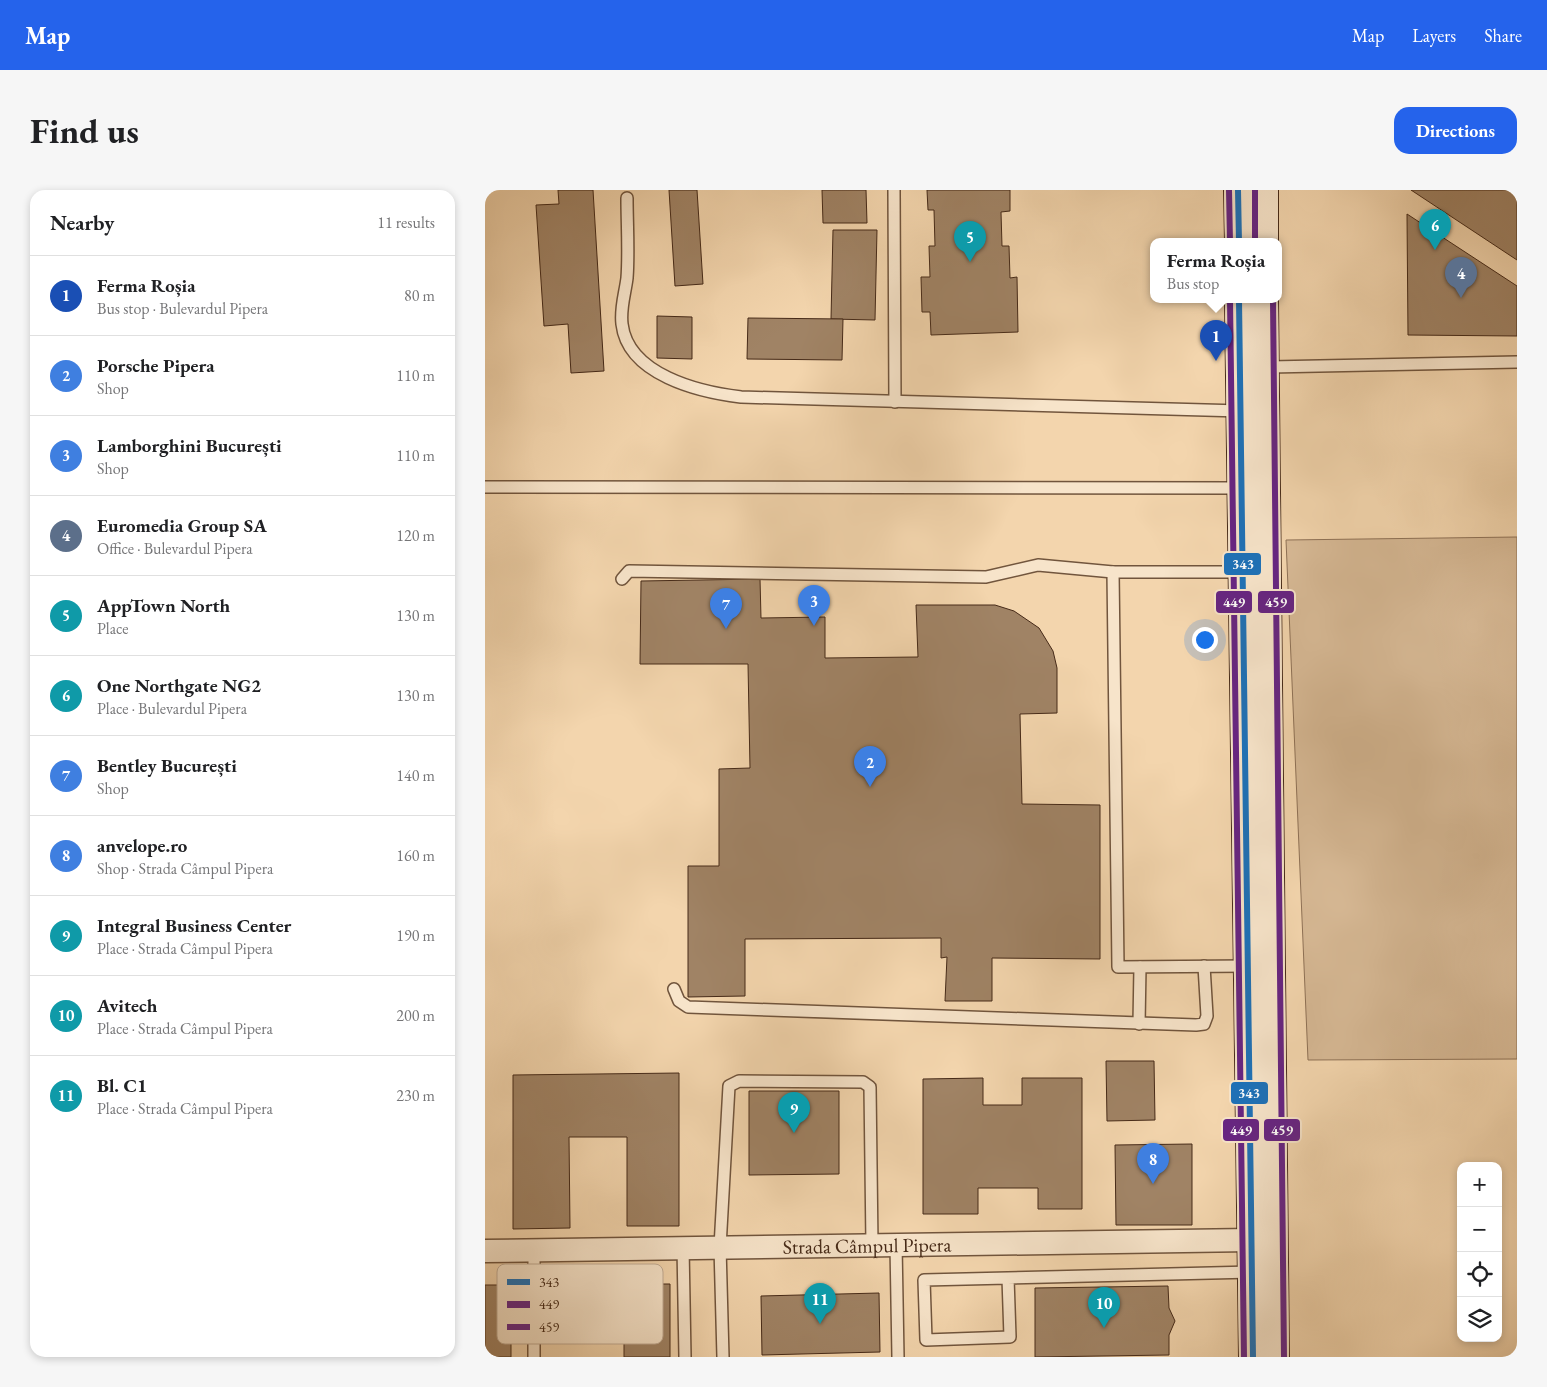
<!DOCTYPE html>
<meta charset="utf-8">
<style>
body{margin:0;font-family:"EB Garamond",serif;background:#f6f6f6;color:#202124}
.controls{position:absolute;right:15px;bottom:15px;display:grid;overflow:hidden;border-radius:10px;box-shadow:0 2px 8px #0003}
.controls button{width:45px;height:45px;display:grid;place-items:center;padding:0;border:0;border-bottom:1px solid #e0e0e0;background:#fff;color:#202124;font:25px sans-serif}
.you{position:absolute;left:719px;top:449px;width:18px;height:18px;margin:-12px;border:4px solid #fff;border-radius:50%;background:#1a73e8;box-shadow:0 0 0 8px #1a73e833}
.badge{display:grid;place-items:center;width:32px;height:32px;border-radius:50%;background:#2563eb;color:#fff;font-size:16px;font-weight:700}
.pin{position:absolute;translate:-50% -41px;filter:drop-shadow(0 1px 2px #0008)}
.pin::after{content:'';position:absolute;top:26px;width:18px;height:15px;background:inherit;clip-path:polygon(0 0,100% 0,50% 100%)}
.popup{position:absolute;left:665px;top:48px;width:132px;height:65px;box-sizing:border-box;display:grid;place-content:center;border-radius:10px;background:#fff;filter:drop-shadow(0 1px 4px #0005);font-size:16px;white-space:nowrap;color:#757577}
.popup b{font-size:19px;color:#202124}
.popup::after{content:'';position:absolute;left:50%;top:100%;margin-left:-10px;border:10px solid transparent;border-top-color:#fff}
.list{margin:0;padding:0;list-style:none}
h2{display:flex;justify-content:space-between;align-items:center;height:65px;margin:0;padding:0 20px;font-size:21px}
h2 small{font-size:16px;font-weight:400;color:#757577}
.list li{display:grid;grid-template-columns:32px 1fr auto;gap:15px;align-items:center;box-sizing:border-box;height:80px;padding:0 20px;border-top:1px solid #e0e0e0}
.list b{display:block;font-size:19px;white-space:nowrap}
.list p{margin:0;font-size:16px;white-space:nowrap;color:#757577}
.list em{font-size:16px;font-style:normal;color:#757577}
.icon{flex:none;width:28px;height:28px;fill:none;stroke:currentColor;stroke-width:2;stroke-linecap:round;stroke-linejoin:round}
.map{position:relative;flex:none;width:1032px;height:1167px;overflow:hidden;border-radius:15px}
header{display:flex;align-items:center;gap:30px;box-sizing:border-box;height:70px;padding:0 25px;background:#2563eb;color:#fff}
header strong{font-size:24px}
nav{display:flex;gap:28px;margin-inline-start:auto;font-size:18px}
.intro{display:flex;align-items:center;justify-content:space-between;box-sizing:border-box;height:120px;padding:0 30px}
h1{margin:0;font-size:35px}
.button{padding:12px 22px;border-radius:15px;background:#2563eb;color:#fff;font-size:18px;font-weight:700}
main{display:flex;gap:30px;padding:0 30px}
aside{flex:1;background:#fff;border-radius:15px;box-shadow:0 2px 8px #0003}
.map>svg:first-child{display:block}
</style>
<header>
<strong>Map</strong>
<nav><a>Map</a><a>Layers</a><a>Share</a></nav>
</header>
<div class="intro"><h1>Find us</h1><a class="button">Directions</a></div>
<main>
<aside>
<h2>Nearby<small>11 results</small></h2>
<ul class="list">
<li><span class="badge" style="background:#1a4fb4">1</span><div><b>Ferma Roșia</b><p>Bus stop · Bulevardul Pipera</p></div><em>80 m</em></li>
<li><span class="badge" style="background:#3f7fe0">2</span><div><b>Porsche Pipera</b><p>Shop</p></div><em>110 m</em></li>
<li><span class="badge" style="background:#3f7fe0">3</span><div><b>Lamborghini București</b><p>Shop</p></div><em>110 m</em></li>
<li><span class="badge" style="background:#5c6f8a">4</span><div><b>Euromedia Group SA</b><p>Office · Bulevardul Pipera</p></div><em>120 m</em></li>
<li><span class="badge" style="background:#0f9aa8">5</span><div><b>AppTown North</b><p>Place</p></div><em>130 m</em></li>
<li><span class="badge" style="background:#0f9aa8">6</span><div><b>One Northgate NG2</b><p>Place · Bulevardul Pipera</p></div><em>130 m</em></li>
<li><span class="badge" style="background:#3f7fe0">7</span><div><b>Bentley București</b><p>Shop</p></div><em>140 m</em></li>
<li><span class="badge" style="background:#3f7fe0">8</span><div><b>anvelope.ro</b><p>Shop · Strada Câmpul Pipera</p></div><em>160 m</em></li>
<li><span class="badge" style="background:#0f9aa8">9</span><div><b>Integral Business Center</b><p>Place · Strada Câmpul Pipera</p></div><em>190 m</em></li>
<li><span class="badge" style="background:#0f9aa8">10</span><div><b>Avitech</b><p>Place · Strada Câmpul Pipera</p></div><em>200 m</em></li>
<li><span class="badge" style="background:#0f9aa8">11</span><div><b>Bl. C1</b><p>Place · Strada Câmpul Pipera</p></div><em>230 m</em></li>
</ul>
</aside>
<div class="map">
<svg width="1032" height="1167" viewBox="0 0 1032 1167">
<rect width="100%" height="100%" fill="#f3d5ad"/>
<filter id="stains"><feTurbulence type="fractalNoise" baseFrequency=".004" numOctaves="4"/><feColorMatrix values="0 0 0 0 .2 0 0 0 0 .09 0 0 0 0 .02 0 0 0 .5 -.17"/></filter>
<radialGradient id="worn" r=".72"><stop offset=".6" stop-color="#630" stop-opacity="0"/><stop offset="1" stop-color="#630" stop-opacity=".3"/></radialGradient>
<!-- green -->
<path fill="#d6b894" stroke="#8e7156" d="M 1032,347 L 1032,869 L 823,870 L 801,350 Z"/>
<!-- building -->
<g fill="#a08365" stroke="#462a18">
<path d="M 73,0 L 108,0 L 119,181 L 86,183 L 83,134 L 59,136 L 51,15 L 74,14 Z"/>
<path d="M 184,0 L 212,0 L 218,94 L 190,96 Z"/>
<path d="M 337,0 L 381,0 L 382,33 L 338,33 Z"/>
<path d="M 442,0 L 525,0 L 525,21 L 516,22 L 517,56 L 524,56 L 525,88 L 532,87 L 533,142 L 446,145 L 445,122 L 437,122 L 436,87 L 445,87 L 444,56 L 450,56 L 449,20 L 443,20 Z"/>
<path d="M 926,0 L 1032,0 L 1032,70 Z"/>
<path d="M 922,24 L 1032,96 L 1032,146 L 923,145 Z"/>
<path d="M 348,40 L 392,40 L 390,130 L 346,129 Z"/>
<path d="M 172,126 L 207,127 L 207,169 L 172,168 Z"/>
<path d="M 263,128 L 358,129 L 357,170 L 262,169 Z"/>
<path d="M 275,389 L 276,428 L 340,427 L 340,468 L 433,467 L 431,415 L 510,415 L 529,421 L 554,438 L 568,461 L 572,478 L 572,523 L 535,524 L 537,614 L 615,615 L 615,769 L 507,768 L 507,811 L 460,811 L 462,767 L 456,768 L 456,748 L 260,749 L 260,806 L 203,807 L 203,676 L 234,676 L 234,579 L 265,578 L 263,474 L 155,474 L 156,391 Z"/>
<path d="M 621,871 L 669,871 L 670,930 L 622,931 Z"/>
<path d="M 194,883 L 194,1036 L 142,1036 L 142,947 L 84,947 L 85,1038 L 28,1039 L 28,885 Z"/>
<path d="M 498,888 L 498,915 L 537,915 L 537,888 L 597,888 L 597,1019 L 553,1019 L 553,998 L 493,998 L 493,1024 L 438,1024 L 438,889 Z"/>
<path d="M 264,901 L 354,901 L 354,984 L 264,985 Z"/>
<path d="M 707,954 L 707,1035 L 631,1035 L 630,955 Z"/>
<path d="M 63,1094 L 185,1094 L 185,1167 L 139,1167 L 139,1144 L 63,1144 Z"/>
<rect x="0" y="1095" width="26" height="72"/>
<path d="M 683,1096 L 684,1118 L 690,1131 L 684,1145 L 684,1165 L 550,1167 L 550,1098 Z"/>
<path d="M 394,1103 L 395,1162 L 277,1165 L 276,1106 Z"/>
</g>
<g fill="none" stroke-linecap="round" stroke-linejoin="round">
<!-- lane casing -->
<g stroke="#71553d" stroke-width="14">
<g id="lane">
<path d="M 409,0 L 410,212"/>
<path d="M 142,8 C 142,34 144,62 142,88 C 140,104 135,118 137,134 C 143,185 214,202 256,207 L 756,221"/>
<path d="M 780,177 L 1032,172"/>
<path d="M 0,297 L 757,298"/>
<path d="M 628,382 L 633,777 L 763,776"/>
<path d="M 137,389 L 144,381 L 501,387 L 553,375 L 628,382 L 758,382"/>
<path d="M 189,799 L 194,811 L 203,817 L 711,835 L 719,834 L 722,826 L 719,776"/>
<path d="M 654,834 L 655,777"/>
<path d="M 411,1055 L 413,1167"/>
<path d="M 198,1057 L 200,1167"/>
<path d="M 523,1088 L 525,1147 L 441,1150 L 439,1090 L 767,1082"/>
<path d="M 49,1167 L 49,1060"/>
<path d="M 238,1167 L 235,1057 L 244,896 L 254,891 L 378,892 L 385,897 L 387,1055"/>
</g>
</g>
<!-- street casing -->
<g stroke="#71553d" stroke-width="25">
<g id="street">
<path id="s1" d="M 0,1061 L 766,1050"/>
</g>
</g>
<!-- secondary casing -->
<g stroke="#462a18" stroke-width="30">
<g id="secondary">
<path d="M 753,0 L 754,52"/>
<path d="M 779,52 L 779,0"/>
<path d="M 754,110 L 768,1167"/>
<path d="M 779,110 L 790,1167"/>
</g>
</g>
<!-- lane -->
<use href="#lane" stroke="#f7e4ca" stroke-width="11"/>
<!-- street -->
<use href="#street" stroke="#f7e4ca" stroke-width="22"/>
<!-- secondary -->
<use href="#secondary" stroke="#f7e4ca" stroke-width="28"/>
<!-- bus-1 casing -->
<g stroke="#f7e4ca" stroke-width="10">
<g id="bus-1">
<path d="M 753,0 L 754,52"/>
<path d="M 754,110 L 768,1167"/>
</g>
</g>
<!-- bus-2 casing -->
<g stroke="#f7e4ca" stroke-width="10">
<g id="bus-2">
<path d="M 744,0 L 745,52"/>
<path d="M 745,110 L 759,1167"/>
</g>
</g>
<!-- bus-3 casing -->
<g stroke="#f7e4ca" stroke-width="10">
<g id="bus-3">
<path d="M 770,0 L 770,52"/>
<path d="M 788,110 L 799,1167"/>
</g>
</g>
<!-- bus-1 -->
<use href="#bus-1" stroke="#1d71b8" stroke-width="6"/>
<!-- bus-2 -->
<use href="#bus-2" stroke="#662483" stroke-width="6"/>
<!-- bus-3 -->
<use href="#bus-3" stroke="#662483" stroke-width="6"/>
</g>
<g text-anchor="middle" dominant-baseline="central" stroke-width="4" stroke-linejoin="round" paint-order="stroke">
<!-- street labels -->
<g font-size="20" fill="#462a18" stroke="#f7e4ca">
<text stroke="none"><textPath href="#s1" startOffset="382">Strada Câmpul Pipera</textPath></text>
</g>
</g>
<!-- legend -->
<rect x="12" y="1074" width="166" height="80" rx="8" fill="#f7e4ca" stroke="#c2ac95" stroke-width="1"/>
<rect x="22" y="1089" width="23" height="6" fill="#1d71b8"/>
<rect x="22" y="1111" width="23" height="7" fill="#662483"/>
<rect x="22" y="1134" width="23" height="6" fill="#662483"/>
<g font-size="14" fill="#462a18">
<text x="54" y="1097">343</text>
<text x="54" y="1119">449</text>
<text x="54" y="1142">459</text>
</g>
<g stroke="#f7e4ca" stroke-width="2">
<rect x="738" y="362" width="39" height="24" rx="5" fill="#1d71b8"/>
<rect x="730" y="400" width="38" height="24" rx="5" fill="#662483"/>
<rect x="772" y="400" width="38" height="24" rx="5" fill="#662483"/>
<rect x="745" y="891" width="39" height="24" rx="5" fill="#1d71b8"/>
<rect x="737" y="928" width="38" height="24" rx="5" fill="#662483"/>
<rect x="778" y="928" width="38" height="24" rx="5" fill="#662483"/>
</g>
<g font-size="14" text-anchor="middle" font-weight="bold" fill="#fff">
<text x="758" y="379">343</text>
<text x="749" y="417">449</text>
<text x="791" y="417">459</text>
<text x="764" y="908">343</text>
<text x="756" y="945">449</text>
<text x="797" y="945">459</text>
</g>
<rect width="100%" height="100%" filter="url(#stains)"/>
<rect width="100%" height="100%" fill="url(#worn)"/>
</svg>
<div class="controls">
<button>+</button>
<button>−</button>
<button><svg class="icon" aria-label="locate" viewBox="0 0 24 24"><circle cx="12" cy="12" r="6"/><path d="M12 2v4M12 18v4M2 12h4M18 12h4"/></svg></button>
<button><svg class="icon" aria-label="layers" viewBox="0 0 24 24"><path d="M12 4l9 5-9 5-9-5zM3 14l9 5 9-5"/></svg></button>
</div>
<div class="you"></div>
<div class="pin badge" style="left:731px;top:171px;background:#1a4fb4">1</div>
<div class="popup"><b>Ferma Roșia</b>Bus stop</div>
<div class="pin badge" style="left:385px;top:597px;background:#3f7fe0">2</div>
<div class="pin badge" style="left:329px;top:436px;background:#3f7fe0">3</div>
<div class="pin badge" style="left:976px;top:108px;background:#5c6f8a">4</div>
<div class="pin badge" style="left:485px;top:72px;background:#0f9aa8">5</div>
<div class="pin badge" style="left:950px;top:60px;background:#0f9aa8">6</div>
<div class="pin badge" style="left:241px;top:439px;background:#3f7fe0">7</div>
<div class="pin badge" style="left:668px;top:994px;background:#3f7fe0">8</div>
<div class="pin badge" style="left:309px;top:943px;background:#0f9aa8">9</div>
<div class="pin badge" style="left:619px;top:1138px;background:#0f9aa8">10</div>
<div class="pin badge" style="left:335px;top:1134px;background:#0f9aa8">11</div>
</div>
</main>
